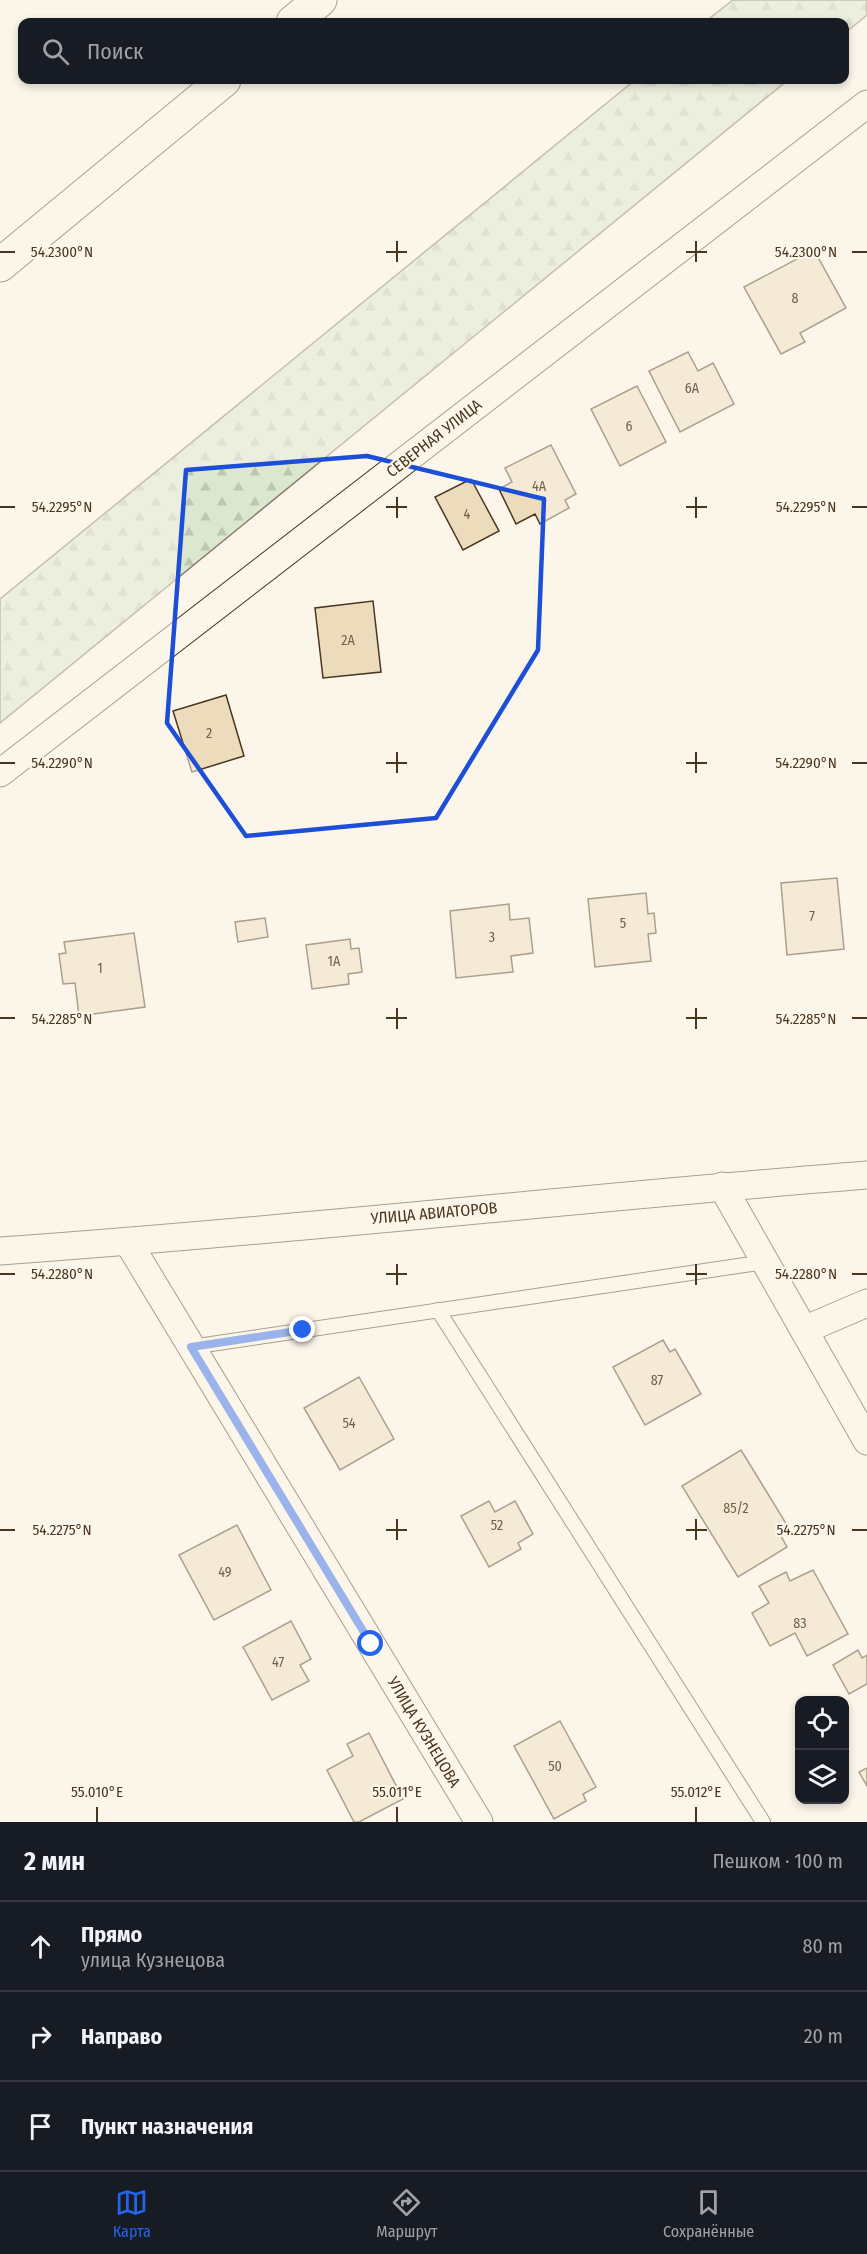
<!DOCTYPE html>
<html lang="ru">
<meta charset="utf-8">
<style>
body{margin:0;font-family:"Fira Sans Condensed",sans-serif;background:#20242c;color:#f1f3f6}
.controls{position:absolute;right:18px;bottom:18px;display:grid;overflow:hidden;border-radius:12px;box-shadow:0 3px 9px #0003}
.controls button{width:54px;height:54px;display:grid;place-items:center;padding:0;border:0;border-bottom:2px solid #363941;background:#171b24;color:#f1f3f6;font:30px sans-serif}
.stop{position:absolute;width:18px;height:18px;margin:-14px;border:4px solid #2563eb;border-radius:50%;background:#fff}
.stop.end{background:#2563eb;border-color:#fff;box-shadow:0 2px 6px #0008}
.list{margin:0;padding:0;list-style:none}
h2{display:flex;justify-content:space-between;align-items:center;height:78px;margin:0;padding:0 24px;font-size:26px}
h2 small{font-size:20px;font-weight:400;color:#9ea1a6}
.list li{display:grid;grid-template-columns:39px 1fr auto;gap:18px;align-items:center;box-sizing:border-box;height:90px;padding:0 24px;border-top:2px solid #363941}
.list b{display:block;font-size:22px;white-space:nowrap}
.list p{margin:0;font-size:20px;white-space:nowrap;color:#9ea1a6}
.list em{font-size:20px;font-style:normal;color:#9ea1a6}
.icon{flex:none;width:33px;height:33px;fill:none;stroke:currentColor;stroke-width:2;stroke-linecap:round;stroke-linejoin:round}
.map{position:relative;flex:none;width:867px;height:1822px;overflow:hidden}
.search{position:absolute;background:#171b24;box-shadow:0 3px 9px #0003;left:18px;right:18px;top:18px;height:66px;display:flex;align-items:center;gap:15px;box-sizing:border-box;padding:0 21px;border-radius:12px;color:#9ea1a6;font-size:22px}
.sheet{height:348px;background:#171b24}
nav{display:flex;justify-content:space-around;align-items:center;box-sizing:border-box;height:84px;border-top:2px solid #363941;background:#171b24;font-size:16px;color:#9ea1a6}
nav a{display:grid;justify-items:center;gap:3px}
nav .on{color:#2563eb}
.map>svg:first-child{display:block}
</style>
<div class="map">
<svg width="867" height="1822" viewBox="0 0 867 1822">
<defs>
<pattern id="forest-firs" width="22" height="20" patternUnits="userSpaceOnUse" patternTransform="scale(1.5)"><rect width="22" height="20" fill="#dce7d0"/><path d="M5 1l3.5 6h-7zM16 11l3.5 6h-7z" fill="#bec7b2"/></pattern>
</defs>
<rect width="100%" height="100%" fill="#fbf6e9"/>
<!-- forest -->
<g fill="url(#forest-firs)" stroke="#887966" stroke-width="1.5">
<path d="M 733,0 L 867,0 L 867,15 L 845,33 L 844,22 L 705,22 Z"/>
<path d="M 635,80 L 788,80 L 0,723 L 0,599 Z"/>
</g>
<!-- building -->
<g fill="#ecdcbc" stroke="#4a3520" stroke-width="1.5">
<path d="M 814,250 L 846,308 L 800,333 L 805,342 L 781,354 L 744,287 Z"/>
<path d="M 688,352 L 698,371 L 713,363 L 734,404 L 680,432 L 649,371 Z"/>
<path d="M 637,386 L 666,442 L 620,466 L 591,409 Z"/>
<path d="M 551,445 L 576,494 L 565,500 L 569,508 L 540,524 L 535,514 L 516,524 L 499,489 L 512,482 L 505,468 Z"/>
<path d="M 471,479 L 499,531 L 463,550 L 435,497 Z"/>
<path d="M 373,601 L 381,672 L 323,678 L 315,608 Z"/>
<path d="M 226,695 L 244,756 L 192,772 L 173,711 Z"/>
<path d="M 837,878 L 844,949 L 787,955 L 781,883 Z"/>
<path d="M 646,893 L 648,914 L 654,913 L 656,933 L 648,934 L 651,961 L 595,967 L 588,899 Z"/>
<path d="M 509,904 L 510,920 L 529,918 L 533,953 L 511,956 L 513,972 L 456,978 L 450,911 Z"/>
<path d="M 265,918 L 268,937 L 238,942 L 235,922 Z"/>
<path d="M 134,933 L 145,1007 L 79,1016 L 75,983 L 63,984 L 59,954 L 66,953 L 64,942 Z"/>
<path d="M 350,939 L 351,949 L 359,948 L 362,972 L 348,974 L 349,984 L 312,989 L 306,945 Z"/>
<path d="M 663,1340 L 670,1352 L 675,1349 L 701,1394 L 645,1425 L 613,1367 Z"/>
<path d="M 359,1377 L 394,1439 L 340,1470 L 304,1408 Z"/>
<path d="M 741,1450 L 790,1530 L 781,1536 L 787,1547 L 738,1577 L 682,1486 Z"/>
<path d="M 489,1501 L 495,1512 L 515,1501 L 533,1534 L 518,1543 L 521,1549 L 489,1567 L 461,1516 Z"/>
<path d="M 237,1525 L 271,1590 L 214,1620 L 179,1555 Z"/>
<path d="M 813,1570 L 848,1634 L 807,1656 L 795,1633 L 770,1646 L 752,1613 L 769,1603 L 759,1586 L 786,1572 L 790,1581 Z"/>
<path d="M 291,1621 L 311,1659 L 300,1665 L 309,1681 L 272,1700 L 243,1647 Z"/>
<path d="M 858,1650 L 862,1658 L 867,1655 L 867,1684 L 849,1694 L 833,1665 Z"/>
<path d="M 560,1721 L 596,1787 L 583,1794 L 586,1801 L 554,1819 L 514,1746 Z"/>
<path d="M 369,1733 L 403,1799 L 359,1822 L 354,1822 L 327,1770 L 353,1756 L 347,1744 Z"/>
<path d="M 867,1768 L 867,1786 L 859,1772 Z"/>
</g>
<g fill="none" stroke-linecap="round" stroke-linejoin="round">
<!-- lane casing -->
<g stroke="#4a3520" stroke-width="16">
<g id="lane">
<path d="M 438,1310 L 763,1822"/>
<path d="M 191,1347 L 765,1262"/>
</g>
</g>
<!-- street casing -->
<g stroke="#4a3520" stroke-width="29">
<g id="street">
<path d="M 0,773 L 867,104"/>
<path d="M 722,1186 L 867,1441"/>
<path d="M 128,1242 L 479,1822"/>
<path d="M 0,1251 C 289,1231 578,1198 867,1175"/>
<path d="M 804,1330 L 867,1303"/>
</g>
</g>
<!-- secondary casing -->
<g stroke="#4a3520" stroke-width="35">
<g id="secondary">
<path d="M 293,22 L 320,0"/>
<path d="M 0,265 L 224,80"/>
</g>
</g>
<!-- lane -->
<use href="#lane" stroke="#fbf6e9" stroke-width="14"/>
<!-- street -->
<use href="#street" stroke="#fbf6e9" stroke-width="27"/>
<!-- secondary -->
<use href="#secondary" stroke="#fbf6e9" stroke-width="33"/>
</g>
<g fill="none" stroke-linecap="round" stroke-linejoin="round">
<!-- route -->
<path stroke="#2563eb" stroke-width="8" d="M 303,1330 L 191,1347 L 371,1644"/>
</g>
<!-- marked area -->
<path d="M0 0H867V1822H0ZM 367,456 L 544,499 L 538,650 L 436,818 L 246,836 L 167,723 L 186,470 Z" fill="#fbf6e9" fill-opacity=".55" fill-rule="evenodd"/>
<path fill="none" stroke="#1d4ed8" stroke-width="4.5" stroke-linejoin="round" d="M 367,456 L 544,499 L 538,650 L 436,818 L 246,836 L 167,723 L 186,470 Z"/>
<!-- ticks -->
<path fill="none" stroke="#4a3520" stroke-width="2" d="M 397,241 L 397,262M 696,241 L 696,262M 0,252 L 15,252M 386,252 L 407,252M 686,252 L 707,252M 852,252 L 867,252M 397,497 L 397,518M 696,497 L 696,518M 0,507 L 15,507M 386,507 L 407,507M 686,507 L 707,507M 852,507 L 867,507M 397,752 L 397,773M 696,752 L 696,773M 0,763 L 15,763M 386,763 L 407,763M 686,763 L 707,763M 852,763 L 867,763M 397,1008 L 397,1029M 696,1008 L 696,1029M 0,1018 L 15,1018M 386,1018 L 407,1018M 686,1018 L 707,1018M 852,1018 L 867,1018M 397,1264 L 397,1285M 696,1264 L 696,1285M 0,1274 L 15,1274M 386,1274 L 407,1274M 686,1274 L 707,1274M 852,1274 L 867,1274M 397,1519 L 397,1540M 696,1519 L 696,1540M 0,1530 L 15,1530M 386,1530 L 407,1530M 686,1530 L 707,1530M 852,1530 L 867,1530M 97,1807 L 97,1822M 397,1807 L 397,1822M 696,1807 L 696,1822"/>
<g text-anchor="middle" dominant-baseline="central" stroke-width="4.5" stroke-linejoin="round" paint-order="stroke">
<!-- number labels -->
<g font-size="14" fill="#725f47">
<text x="795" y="298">8</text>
<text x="692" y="388">6А</text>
<text x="629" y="426">6</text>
<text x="539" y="486">4А</text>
<text x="467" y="514">4</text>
<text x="348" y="640">2А</text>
<text x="209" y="733">2</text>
<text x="812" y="916">7</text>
<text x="623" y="923">5</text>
<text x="492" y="937">3</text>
<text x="334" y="961">1А</text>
<text x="100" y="968">1</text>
<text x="657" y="1380">87</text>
<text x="349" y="1423">54</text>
<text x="736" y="1508">85/2</text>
<text x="497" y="1525">52</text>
<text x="225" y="1572">49</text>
<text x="800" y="1623">83</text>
<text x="278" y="1662">47</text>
<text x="555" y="1766">50</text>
</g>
<!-- street labels -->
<g font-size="16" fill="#4a3520" stroke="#fbf6e9">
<text transform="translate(434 438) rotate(-38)">СЕВЕРНАЯ УЛИЦА</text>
<text transform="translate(434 1213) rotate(-5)">УЛИЦА АВИАТОРОВ</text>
<text transform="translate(424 1732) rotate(59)">УЛИЦА КУЗНЕЦОВА</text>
</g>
</g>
<g font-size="15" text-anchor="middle" fill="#4a3520" stroke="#fbf6e9" stroke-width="4.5" stroke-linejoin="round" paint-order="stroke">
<text x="62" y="257">54.2300°N</text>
<text x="806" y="257">54.2300°N</text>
<text x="62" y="512">54.2295°N</text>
<text x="806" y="512">54.2295°N</text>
<text x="62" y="768">54.2290°N</text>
<text x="806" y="768">54.2290°N</text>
<text x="62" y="1024">54.2285°N</text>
<text x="806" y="1024">54.2285°N</text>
<text x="62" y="1279">54.2280°N</text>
<text x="806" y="1279">54.2280°N</text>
<text x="62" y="1535">54.2275°N</text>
<text x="806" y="1535">54.2275°N</text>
<text x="97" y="1797">55.010°E</text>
<text x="397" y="1797">55.011°E</text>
<text x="696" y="1797">55.012°E</text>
</g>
</svg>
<div class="controls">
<button><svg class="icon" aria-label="locate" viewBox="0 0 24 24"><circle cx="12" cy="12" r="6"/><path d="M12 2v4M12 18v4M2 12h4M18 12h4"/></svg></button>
<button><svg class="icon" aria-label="layers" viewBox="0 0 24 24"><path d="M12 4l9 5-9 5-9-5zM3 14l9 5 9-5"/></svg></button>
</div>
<div class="stop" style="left:371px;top:1644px"></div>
<div class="stop end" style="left:303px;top:1330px"></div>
<div class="search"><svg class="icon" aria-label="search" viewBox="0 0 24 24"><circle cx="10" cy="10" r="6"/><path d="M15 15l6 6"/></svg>Поиск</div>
</div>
<section class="sheet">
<h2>2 мин<small>Пешком · 100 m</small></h2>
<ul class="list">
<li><svg class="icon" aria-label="ahead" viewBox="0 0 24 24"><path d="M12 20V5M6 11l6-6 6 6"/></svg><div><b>Прямо</b><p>улица Кузнецова</p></div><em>80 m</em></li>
<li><svg class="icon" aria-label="right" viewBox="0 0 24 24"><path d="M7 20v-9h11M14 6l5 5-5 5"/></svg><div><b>Направо</b></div><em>20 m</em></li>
<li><svg class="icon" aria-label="arrive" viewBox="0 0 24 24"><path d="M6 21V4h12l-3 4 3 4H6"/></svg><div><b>Пункт назначения</b></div></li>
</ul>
</section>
<nav>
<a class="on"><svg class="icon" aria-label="map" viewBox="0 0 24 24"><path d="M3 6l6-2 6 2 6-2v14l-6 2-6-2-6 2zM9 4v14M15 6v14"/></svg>Карта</a>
<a><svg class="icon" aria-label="directions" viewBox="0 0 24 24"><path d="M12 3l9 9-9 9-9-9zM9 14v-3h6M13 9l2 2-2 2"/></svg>Маршрут</a>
<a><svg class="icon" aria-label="saved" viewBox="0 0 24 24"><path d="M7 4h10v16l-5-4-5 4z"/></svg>Сохранённые</a>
</nav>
